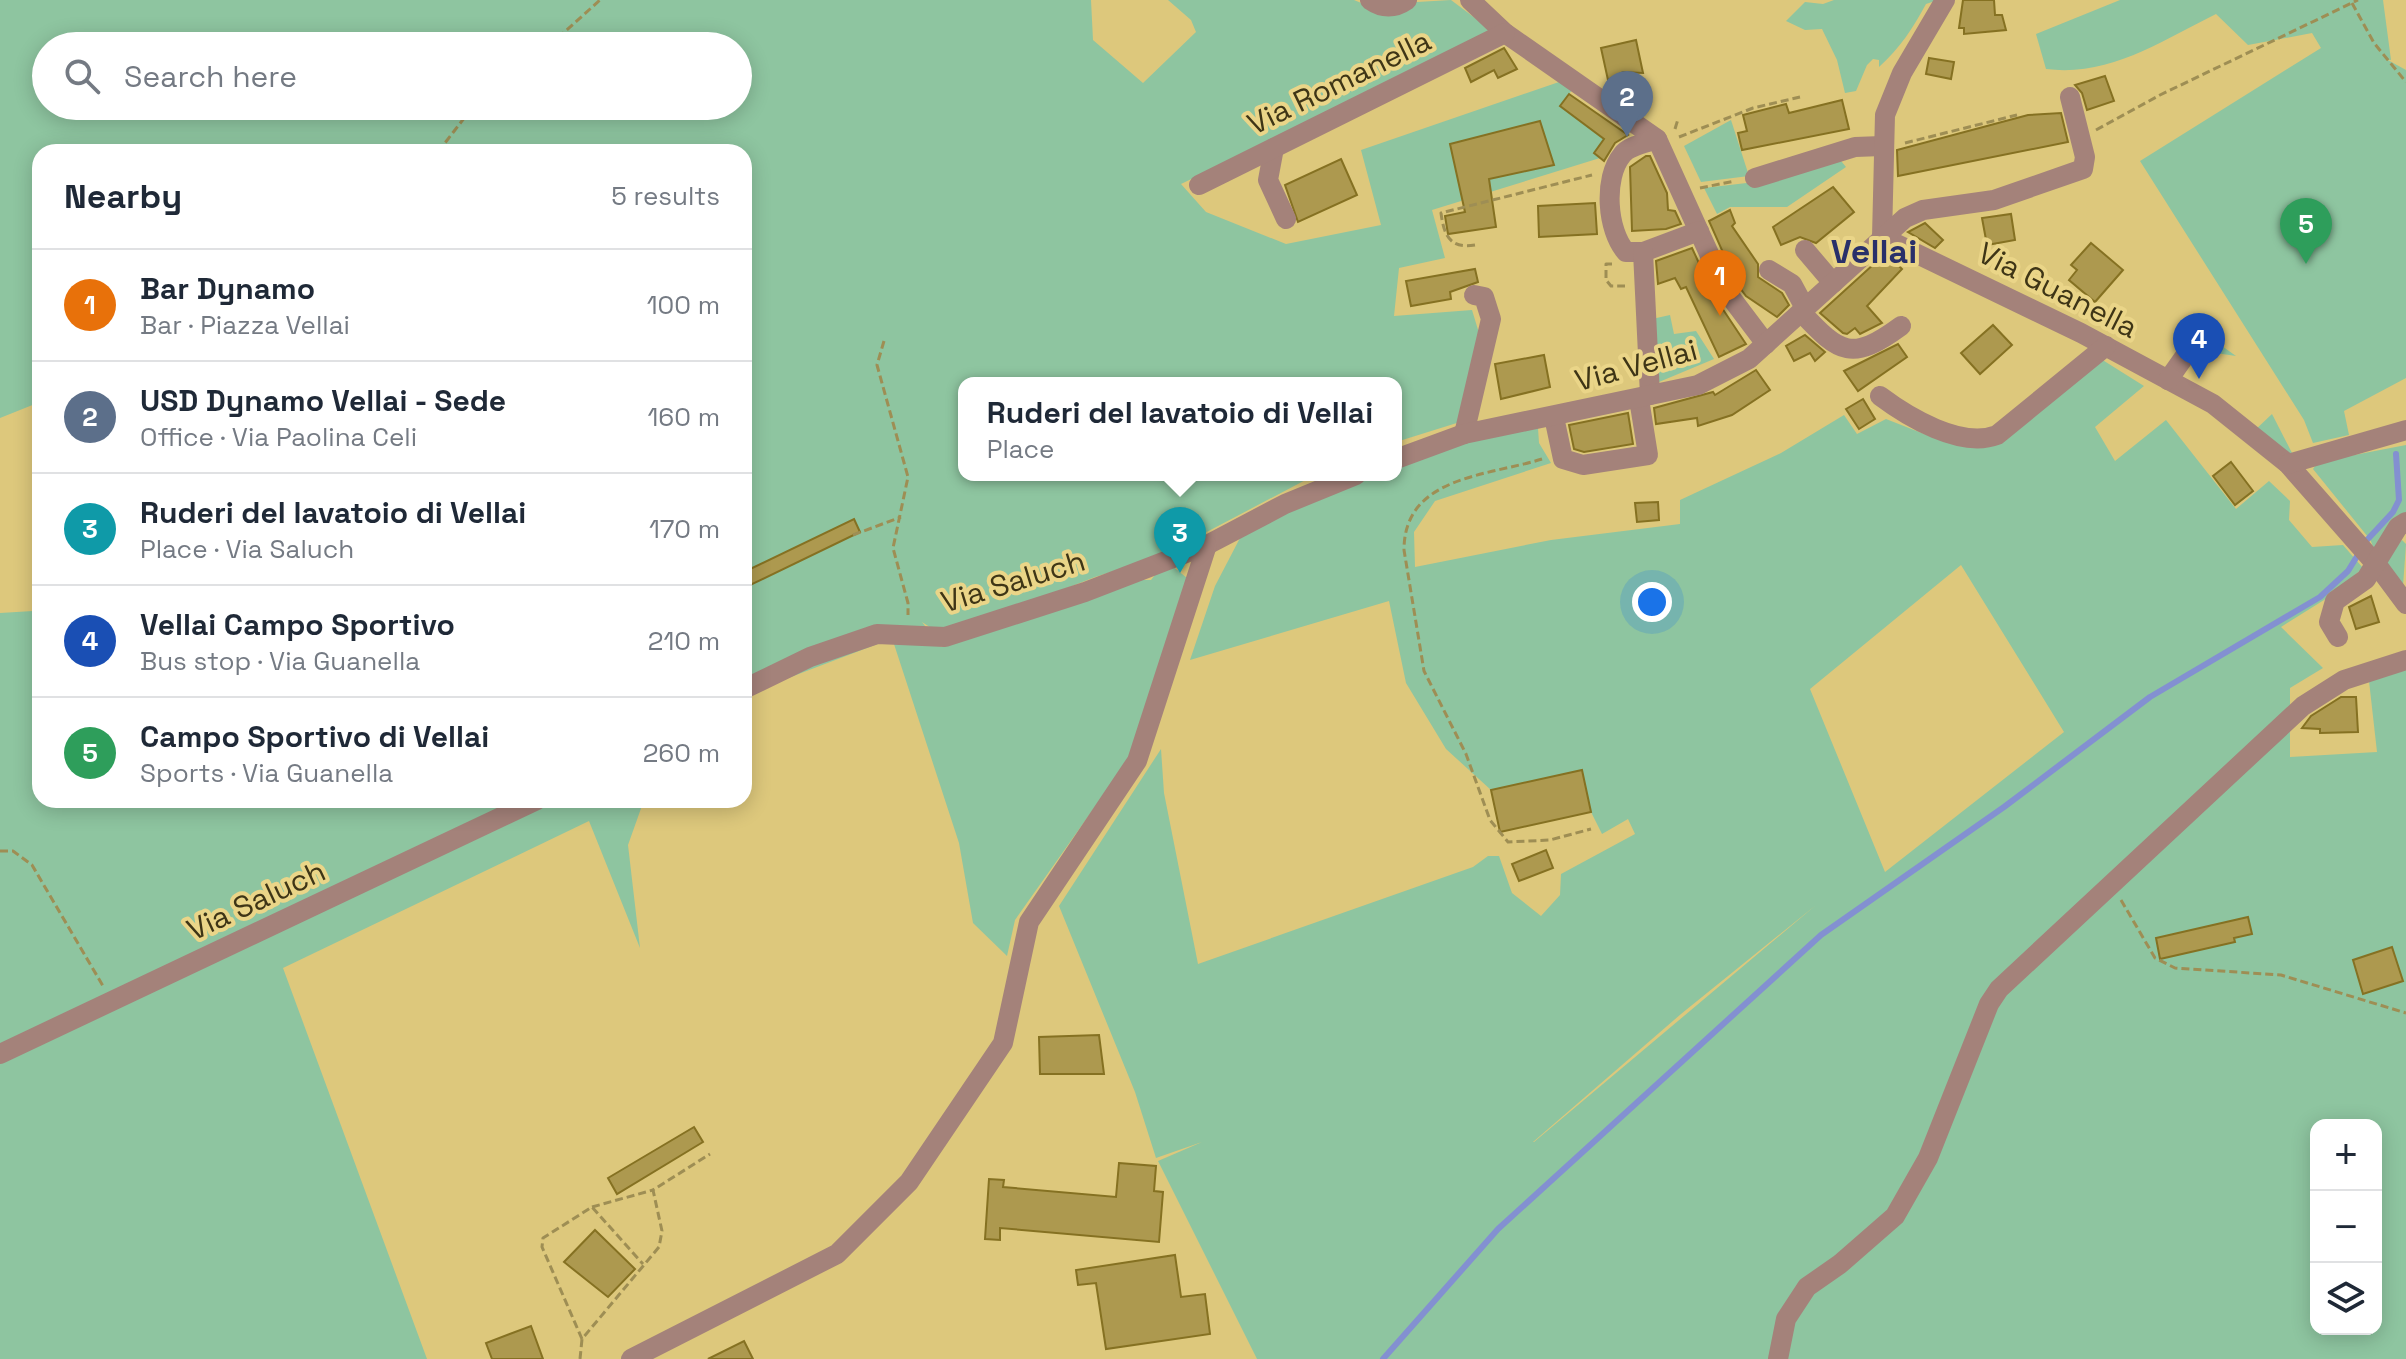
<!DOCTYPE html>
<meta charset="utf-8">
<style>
body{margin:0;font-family:"Space Grotesk",sans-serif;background:#f6f6f7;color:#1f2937}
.controls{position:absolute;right:24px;bottom:24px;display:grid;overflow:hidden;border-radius:16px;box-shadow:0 4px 20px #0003}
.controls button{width:72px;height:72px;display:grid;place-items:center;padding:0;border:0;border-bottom:2px solid #e0e1e3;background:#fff;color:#1f2937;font:40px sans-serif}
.you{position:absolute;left:1652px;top:602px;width:28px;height:28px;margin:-20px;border:6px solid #fff;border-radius:50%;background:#1a73e8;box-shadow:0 0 0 12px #1a73e833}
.badge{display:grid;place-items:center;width:52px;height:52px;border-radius:50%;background:#db2777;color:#fff;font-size:26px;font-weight:700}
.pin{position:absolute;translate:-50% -66px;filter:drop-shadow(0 2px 4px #0008)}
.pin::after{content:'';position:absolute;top:42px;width:28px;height:24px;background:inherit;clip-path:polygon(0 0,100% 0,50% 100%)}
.popup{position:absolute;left:958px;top:377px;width:444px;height:104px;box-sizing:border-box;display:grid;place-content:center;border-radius:16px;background:#fff;filter:drop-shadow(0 2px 6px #0005);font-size:26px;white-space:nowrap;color:#747a83}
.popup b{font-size:30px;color:#1f2937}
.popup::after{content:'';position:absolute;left:50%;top:100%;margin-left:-16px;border:16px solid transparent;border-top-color:#fff}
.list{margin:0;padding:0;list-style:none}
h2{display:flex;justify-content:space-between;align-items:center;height:104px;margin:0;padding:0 32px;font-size:34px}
h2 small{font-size:26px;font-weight:400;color:#747a83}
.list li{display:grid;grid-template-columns:52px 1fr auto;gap:24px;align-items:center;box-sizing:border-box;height:112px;padding:0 32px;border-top:2px solid #e0e1e3}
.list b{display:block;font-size:30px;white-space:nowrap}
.list p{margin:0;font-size:26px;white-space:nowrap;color:#747a83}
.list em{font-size:26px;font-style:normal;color:#747a83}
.icon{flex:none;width:44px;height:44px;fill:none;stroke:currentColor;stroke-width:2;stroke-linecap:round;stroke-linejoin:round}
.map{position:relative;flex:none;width:2406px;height:1359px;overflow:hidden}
.search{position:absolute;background:#fff;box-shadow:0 4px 20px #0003;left:32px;top:32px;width:720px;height:88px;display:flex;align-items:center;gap:20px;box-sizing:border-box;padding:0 28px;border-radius:44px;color:#747a83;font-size:30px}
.panel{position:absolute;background:#fff;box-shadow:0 4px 20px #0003;left:32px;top:144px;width:720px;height:664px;border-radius:24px}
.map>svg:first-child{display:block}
</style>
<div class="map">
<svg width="2406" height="1359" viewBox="0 0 2406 1359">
<rect width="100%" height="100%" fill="#ddc87c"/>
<!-- green -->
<g fill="#8ec5a0" fill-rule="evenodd">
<path d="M 0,0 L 1091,0 L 1093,40 L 1143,83 L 1196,32 L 1191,20 L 1168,0 L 1354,0 L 1366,5 L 1451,0 L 1491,30 L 1491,35 L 1181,184 L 1206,212 L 1286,244 L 1381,225 L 1361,150 L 1559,82 L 1575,86 L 1560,106 L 1604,139 L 1594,153 L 1600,158 L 1432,210 L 1445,258 L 1399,268 L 1394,316 L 1472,310 L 1479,333 L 1460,422 L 1396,442 L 1396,383 L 964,383 L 964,475 L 1315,475 L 1161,556 L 1095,577 L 975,624 L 939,633 L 922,622 L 941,647 L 1139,580 L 1151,580 L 1166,561 L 1187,578 L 1128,760 L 1015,920 L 1007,956 L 973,923 L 959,843 L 893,641 L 880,643 L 744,695 L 744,152 L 40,152 L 40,402 L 0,418 ZM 46,46 L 738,46 L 738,106 L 46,106 Z"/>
<path d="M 1834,0 L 1938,0 L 1926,4 C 1913,28 1900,48 1879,67 L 1879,60 L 1873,59 L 1867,65 L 1856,91 L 1845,93 L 1837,60 L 1822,29 L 1805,30 L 1786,21 L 1805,2 L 1823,4 Z"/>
<path d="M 2120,0 L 2383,0 L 2391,60 L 2386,59 L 2406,70 L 2406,378 L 2344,411 L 2349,435 L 2313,443 L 2304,420 L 2140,161 L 2321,48 L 2312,33 L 2248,45 L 2216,14 C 2161,41 2110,77 2046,69 L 2036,34 Z"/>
<path d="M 1731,120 L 1749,176 L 1701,182 L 1684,146 Z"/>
<path d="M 1837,156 L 1846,167 L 1787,207 L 1730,207 L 1717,214 L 1704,188 L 1755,182 Z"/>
<path d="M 1670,315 L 1674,334 L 1696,331 L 1714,359 L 1659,382 L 1652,319 Z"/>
<path d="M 2212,339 L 2236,356 L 2202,351 Z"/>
<path d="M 2101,359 L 2144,386 L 2095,427 L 2115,461 L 2166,420 L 2236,509 L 2269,481 L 2290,501 L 2289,520 L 2312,547 L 2343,545 L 2363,568 L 2332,595 L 2281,627 L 2323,668 L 2290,688 L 2290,757 L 2377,752 L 2369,681 L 2406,668 L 2406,1359 L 1257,1359 L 1158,1161 L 1202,1142 L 1156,1158 L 1135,1092 L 1059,906 L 1161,749 L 1164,793 L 1198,964 L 1473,867 L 1488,856 L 1499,856 L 1512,893 L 1541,916 L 1560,895 L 1561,874 L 1635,834 L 1628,819 L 1602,834 L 1591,812 L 1582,770 L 1491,790 L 1446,749 L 1406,683 L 1389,601 L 1190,660 L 1215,586 L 1240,538 L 1286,511 L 1371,475 L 1396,475 L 1396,465 L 1459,441 L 1538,428 L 1539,443 L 1551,463 L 1435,501 L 1414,532 L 1415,567 L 1551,540 L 1680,524 L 1680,500 L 1781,453 L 1844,415 L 1857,434 L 1886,419 L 1937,439 L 1989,446 ZM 1961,565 L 2064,732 L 1885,872 L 1810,689 ZM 1816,905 L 1534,1142 L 1533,1142 L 1681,1014 ZM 2316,1125 L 2376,1125 L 2376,1329 L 2316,1329 Z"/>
<path d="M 2272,414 L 2292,453 L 2291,456 L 2253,432 Z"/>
<path d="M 2406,445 L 2406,516 L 2374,549 L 2370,539 L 2388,518 L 2368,537 L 2313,469 L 2318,462 Z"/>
<path d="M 2402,540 L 2406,544 L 2403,586 L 2384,561 Z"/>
<path d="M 33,611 L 40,615 L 40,800 L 644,800 L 628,845 L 640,948 L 589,821 L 283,968 L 427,1359 L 0,1359 L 0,613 Z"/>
</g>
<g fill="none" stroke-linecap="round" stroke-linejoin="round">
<!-- stream -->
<path stroke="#8390d1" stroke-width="6" d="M 1383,1359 L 1498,1229 L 1821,935 L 2004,807 L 2150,697 L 2320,597 L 2348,571 L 2367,540 L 2393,512 L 2399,500 L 2396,454"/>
</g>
<!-- building -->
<g fill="#ad994f" stroke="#857122" stroke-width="2">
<path d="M 1963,0 L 1994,0 L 1995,15 L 2002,15 L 2006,30 L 1964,34 L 1964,28 L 1959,28 Z"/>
<path d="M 1636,40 L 1643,73 L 1623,72 L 1608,80 L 1601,48 Z"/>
<path d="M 1504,48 L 1517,69 L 1498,78 L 1494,70 L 1471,82 L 1465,68 Z"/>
<path d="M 1929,58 L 1954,62 L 1951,79 L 1926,74 Z"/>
<path d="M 2105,76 L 2114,101 L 2087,110 L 2082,93 L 2075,85 Z"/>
<path d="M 1569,94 L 1628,135 L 1615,143 L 1604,161 L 1594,153 L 1604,139 L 1560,106 Z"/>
<path d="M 1842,100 L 1849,129 L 1742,150 L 1738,133 L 1747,131 L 1743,115 L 1786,104 L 1789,113 Z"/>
<path d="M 2061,113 L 2068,142 L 1898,176 L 1897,150 L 2028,115 Z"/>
<path d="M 1540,121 L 1554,165 L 1489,179 L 1496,227 L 1448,234 L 1445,216 L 1465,212 L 1450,144 Z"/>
<path d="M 1646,156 L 1650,156 L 1667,193 L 1668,210 L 1675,211 L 1681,224 L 1666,229 L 1632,231 L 1630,167 Z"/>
<path d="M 1341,159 L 1357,195 L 1298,222 L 1285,185 Z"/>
<path d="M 1833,187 L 1854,212 L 1816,243 L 1800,237 L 1781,245 L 1773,227 Z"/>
<path d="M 1595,203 L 1597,234 L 1539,237 L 1538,206 Z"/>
<path d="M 1730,210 L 1735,223 L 1732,226 L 1758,264 L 1758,277 L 1782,293 L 1789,305 L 1777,317 L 1746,296 L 1737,284 L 1709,221 Z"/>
<path d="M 2011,214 L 2015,240 L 1987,245 L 1982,218 Z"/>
<path d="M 1925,223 L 1943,240 L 1935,248 L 1908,232 Z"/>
<path d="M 2091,243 L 2123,270 L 2095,302 L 2069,280 L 2077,270 L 2071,265 Z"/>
<path d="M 1692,248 L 1714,296 L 1746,344 L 1719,357 L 1686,287 L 1681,289 L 1675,278 L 1658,284 L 1656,261 Z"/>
<path d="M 1886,253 L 1902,269 L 1867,306 L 1882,323 L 1860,334 L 1855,328 L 1847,334 L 1843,333 L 1820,313 Z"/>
<path d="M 1475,269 L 1478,282 L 1450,292 L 1451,299 L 1411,306 L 1406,281 Z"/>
<path d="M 1993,325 L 2012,345 L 1980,374 L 1961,353 Z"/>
<path d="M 1805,335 L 1825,352 L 1815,361 L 1810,353 L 1794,361 L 1786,346 Z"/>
<path d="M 1898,344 L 1907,357 L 1858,391 L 1844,371 Z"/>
<path d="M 1544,355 L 1550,387 L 1501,399 L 1495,364 Z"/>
<path d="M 1756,370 L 1770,390 L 1732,415 L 1698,426 L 1697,418 L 1656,424 L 1654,408 L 1713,392 L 1715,395 Z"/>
<path d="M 1863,399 L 1875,419 L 1859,429 L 1846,409 Z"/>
<path d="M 1628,413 L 1633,444 L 1584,452 L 1574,449 L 1569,425 Z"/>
<path d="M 2231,462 L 2253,491 L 2235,505 L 2213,476 Z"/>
<path d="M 1658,502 L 1659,520 L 1637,522 L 1635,503 Z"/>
<path d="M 854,519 L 860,532 L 744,588 L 744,572 Z"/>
<path d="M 2371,596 L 2379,622 L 2356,629 L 2349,607 Z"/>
<path d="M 2341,697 L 2356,697 L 2358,732 L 2320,733 L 2320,729 L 2302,728 L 2311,716 Z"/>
<path d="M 1582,770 L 1591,812 L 1500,832 L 1491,790 Z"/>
<path d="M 1546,850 L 1553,868 L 1519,881 L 1512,864 Z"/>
<path d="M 2248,917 L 2252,934 L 2234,938 L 2235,942 L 2160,959 L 2156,938 Z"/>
<path d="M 2392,947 L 2403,981 L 2363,994 L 2353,960 Z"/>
<path d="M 1099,1035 L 1104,1074 L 1040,1074 L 1039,1037 Z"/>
<path d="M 694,1127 L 703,1142 L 617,1194 L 608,1178 Z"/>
<path d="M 1119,1163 L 1156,1166 L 1154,1191 L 1163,1192 L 1159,1242 L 1000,1228 L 1000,1240 L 985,1239 L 989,1179 L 1004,1180 L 1003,1187 L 1116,1197 Z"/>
<path d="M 595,1230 L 635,1269 L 608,1297 L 564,1262 Z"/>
<path d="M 1175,1255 L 1181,1297 L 1205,1294 L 1210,1334 L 1106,1349 L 1096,1283 L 1078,1285 L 1076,1270 Z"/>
<path d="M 531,1326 L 543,1359 L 492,1359 L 486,1343 Z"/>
<path d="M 744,1341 L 753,1359 L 708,1359 Z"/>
</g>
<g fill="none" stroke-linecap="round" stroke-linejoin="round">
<!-- path -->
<g stroke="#9e8e54" stroke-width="3" stroke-dasharray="8 4" stroke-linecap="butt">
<path d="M 2352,3 L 2374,43 L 2406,82"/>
<path d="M 549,46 L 600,0"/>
<path d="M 1675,129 L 1678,119"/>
<path d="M 2096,130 L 2160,95 L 2358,0"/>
<path d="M 1679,137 L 1753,108 L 1800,97"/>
<path d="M 1905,143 L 2017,115"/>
<path d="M 438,152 L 465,117 L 479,106"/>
<path d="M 1700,188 L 1735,181"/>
<path d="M 1475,245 C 1450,249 1444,236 1441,213 L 1592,175"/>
<path d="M 1612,264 L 1606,264 L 1606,280 L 1611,286 L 1625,286"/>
<path d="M 884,341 L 877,365 L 908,477 L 893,548 L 908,603 L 908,615"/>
<path d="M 1542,459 C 1488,476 1404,476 1404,550 L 1424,671 L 1466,754 L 1490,820 L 1508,842 L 1550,840 L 1591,829"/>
<path d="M 853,535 L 901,517"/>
<path d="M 0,851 L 13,851 L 32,865 L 103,986"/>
<path d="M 2121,900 L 2155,958 L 2175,968 L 2281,975 L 2406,1013"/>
<path d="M 592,1207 L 653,1190"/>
<path d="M 582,1339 L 542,1247 L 543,1238 L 592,1207 L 643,1264"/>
<path d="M 580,1359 L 582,1339 L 659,1247 L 662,1231 L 653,1190 L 710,1154"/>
</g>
<!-- minor -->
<g stroke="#a4827a" stroke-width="20">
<path d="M 1370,0 C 1383,9 1394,9 1407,0"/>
<path d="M 1470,0 L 1505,33 L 1657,139 L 1726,291 L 1766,344"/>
<path d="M 1625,117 L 1628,84"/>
<path d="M 1657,139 C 1646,143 1628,146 1622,155 C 1603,178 1607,231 1626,252 L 1643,252 L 1699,231"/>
<path d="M 1274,148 L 1268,180 L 1286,219"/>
<path d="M 1755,178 L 1855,147 L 1882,146"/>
<path d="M 1199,185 L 1505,33"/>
<path d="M 1882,237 L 2081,333 L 2213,404 L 2288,464 L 2380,569 L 2406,604"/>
<path d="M 1882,237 L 1885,115 L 1902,73 L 1945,0"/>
<path d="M 1805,250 L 1833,283"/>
<path d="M 1643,252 L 1650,395"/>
<path d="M 1769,270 L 1792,284 L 1805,308"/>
<path d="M 1801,312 C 1840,354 1852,362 1901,326"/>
<path d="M 2168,380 L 2204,329"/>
<path d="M 1880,396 C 1908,417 1961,449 1997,435 L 2106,346"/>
<path d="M 1554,417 L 1563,459 L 1583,465 L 1648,455 L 1639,399"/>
<path d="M 1464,434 L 1491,319 L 1484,297 L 1474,295"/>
<path d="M 1396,459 L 1464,434 L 1698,385 L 1749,359 L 1905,218 L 1923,210 L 1994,200 L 2083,169 L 2085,157 L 2070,97"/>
<path d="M 2288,464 L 2406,430"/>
<path d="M 2338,637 L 2329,622 L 2335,601 L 2366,579 L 2398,527 L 2406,522"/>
<path d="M 744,689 L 810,657 L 877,634 L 945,637 L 1085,592 L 1207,545 L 1285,504 L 1356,475"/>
<path d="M 0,1054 L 537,800"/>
<path d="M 631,1359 L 837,1254 L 909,1182 L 1003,1043 L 1029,922 L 1137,761 L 1207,545"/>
<path d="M 1778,1359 L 1786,1319 L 1807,1287 L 1840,1264 L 1895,1216 L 1928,1158 L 1989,1004 L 1999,989 L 2303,706 L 2344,680 L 2406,660"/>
</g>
</g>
<g text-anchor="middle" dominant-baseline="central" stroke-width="8" stroke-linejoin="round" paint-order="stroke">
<!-- street labels -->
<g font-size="30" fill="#3e3516" stroke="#ead588">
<text transform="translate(1339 82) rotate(-26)">Via Romanella</text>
<text transform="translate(2058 290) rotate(27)">Via Guanella</text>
<text transform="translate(1636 365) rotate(-15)">Via Vellai</text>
<text transform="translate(1013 581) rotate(-17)">Via Saluch</text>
<text transform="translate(256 900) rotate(-25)">Via Saluch</text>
</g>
<!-- quarter labels -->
<g font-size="34" font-weight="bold" fill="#29306a" stroke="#ead588">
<text x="1874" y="251">Vellai</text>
</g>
</g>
</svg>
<div class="controls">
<button>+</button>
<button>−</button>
<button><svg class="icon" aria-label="layers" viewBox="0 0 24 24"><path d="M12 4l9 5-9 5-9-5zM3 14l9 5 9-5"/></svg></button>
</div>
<div class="you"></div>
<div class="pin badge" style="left:1720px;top:316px;background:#e8710a">1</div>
<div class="pin badge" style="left:1627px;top:137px;background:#5c6f8a">2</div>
<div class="pin badge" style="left:1180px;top:573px;background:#0f9aa8">3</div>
<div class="popup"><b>Ruderi del lavatoio di Vellai</b>Place</div>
<div class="pin badge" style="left:2199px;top:379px;background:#1a4fb4">4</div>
<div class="pin badge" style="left:2306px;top:264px;background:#2e9e5b">5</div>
<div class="search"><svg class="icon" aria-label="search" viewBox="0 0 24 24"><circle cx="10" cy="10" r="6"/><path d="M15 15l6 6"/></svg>Search here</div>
<section class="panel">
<h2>Nearby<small>5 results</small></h2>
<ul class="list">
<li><span class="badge" style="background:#e8710a">1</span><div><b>Bar Dynamo</b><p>Bar · Piazza Vellai</p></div><em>100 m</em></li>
<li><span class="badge" style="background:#5c6f8a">2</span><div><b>USD Dynamo Vellai - Sede</b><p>Office · Via Paolina Celi</p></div><em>160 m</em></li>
<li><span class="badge" style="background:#0f9aa8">3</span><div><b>Ruderi del lavatoio di Vellai</b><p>Place · Via Saluch</p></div><em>170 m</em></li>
<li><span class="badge" style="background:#1a4fb4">4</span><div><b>Vellai Campo Sportivo</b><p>Bus stop · Via Guanella</p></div><em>210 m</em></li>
<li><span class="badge" style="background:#2e9e5b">5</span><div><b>Campo Sportivo di Vellai</b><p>Sports · Via Guanella</p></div><em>260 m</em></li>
</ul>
</section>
</div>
